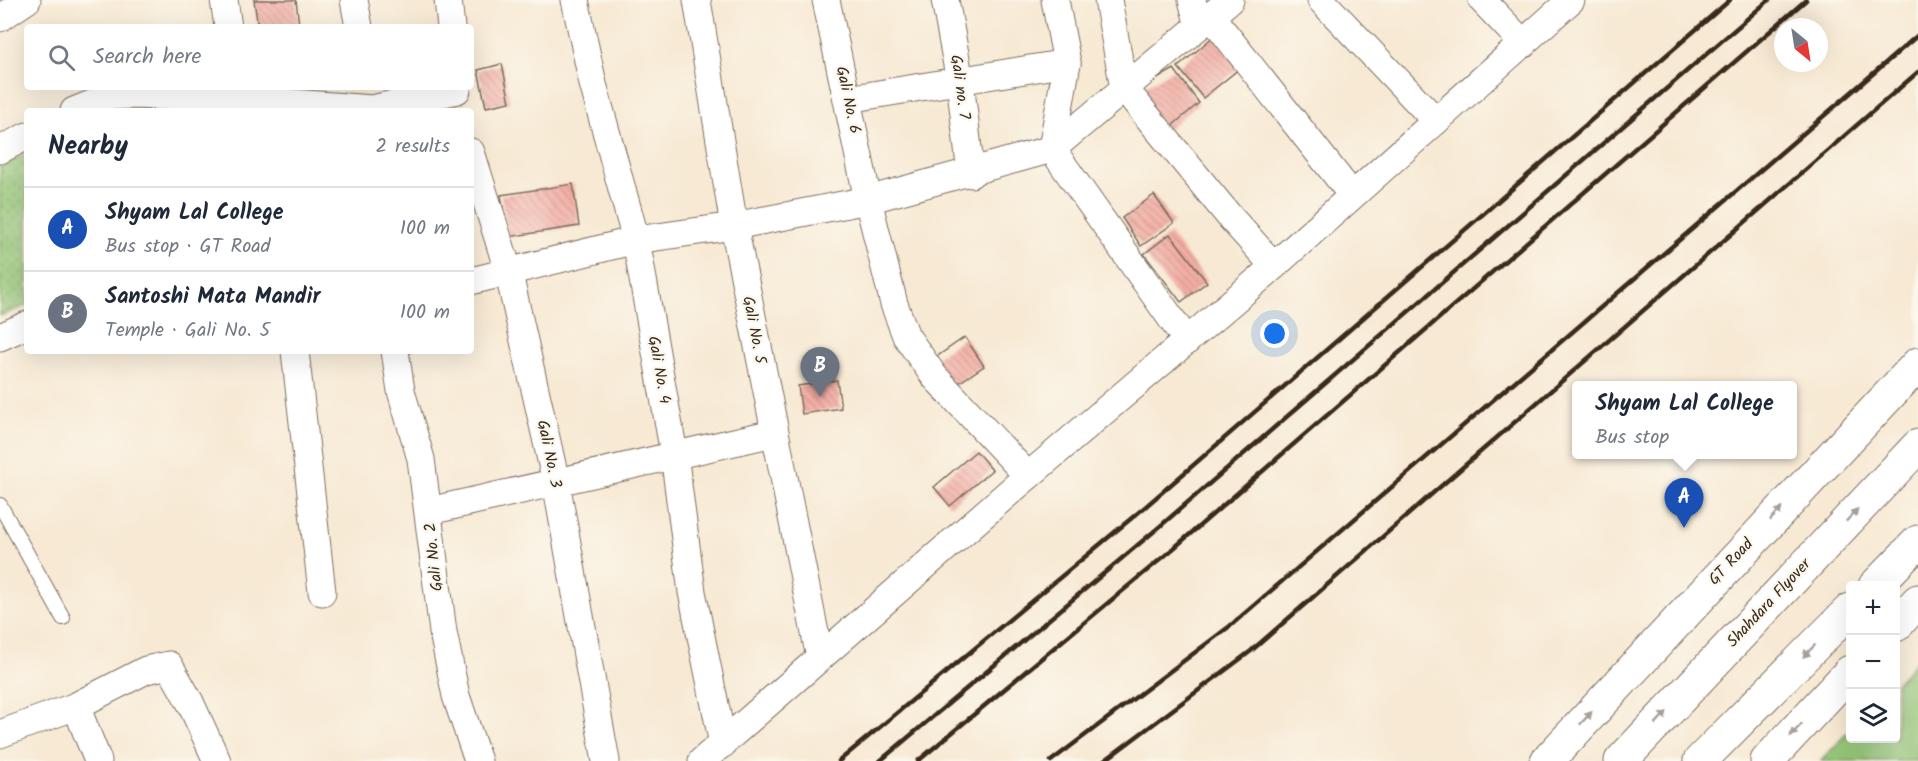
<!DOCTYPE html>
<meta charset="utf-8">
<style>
body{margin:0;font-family:Kalam,sans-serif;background:#f6f6f7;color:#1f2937}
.controls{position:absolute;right:18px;bottom:18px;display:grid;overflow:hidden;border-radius:6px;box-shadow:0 6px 24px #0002}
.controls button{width:54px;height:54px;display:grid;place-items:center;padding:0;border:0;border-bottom:2px solid #e0e1e3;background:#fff;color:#1f2937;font:30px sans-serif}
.compass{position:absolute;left:1774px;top:18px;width:54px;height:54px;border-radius:50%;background:#fff;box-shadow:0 6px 24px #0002;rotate:150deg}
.you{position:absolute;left:1275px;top:334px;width:21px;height:21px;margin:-15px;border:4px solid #fff;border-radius:50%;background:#1a73e8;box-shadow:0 0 0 9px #1a73e833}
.badge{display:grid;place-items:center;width:39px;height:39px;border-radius:50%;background:#111827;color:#fff;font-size:20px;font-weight:700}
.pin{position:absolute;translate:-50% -50px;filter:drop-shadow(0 2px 3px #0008)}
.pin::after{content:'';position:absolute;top:32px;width:21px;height:18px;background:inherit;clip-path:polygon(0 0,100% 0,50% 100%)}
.popup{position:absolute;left:1572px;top:381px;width:225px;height:78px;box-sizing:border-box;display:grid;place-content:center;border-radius:6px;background:#fff;filter:drop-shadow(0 2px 4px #0005);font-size:20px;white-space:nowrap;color:#747a83}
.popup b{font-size:22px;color:#1f2937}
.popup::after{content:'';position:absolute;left:50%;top:100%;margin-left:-12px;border:12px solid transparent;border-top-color:#fff}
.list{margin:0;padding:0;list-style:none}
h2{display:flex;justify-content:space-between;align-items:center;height:78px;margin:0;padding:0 24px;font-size:26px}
h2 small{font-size:20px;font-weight:400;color:#747a83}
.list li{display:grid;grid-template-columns:39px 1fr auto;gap:18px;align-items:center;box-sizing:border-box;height:84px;padding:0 24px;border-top:2px solid #e0e1e3}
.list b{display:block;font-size:22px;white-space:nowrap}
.list p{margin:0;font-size:20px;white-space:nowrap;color:#747a83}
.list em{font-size:20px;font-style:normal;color:#747a83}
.icon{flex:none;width:33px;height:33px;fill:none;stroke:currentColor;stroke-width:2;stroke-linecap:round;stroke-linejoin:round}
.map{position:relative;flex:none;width:1918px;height:761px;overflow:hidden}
.search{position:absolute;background:#fff;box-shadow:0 6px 24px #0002;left:24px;top:24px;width:450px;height:66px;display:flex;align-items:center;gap:15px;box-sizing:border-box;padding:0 21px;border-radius:6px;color:#747a83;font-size:22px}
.panel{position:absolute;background:#fff;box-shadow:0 6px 24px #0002;left:24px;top:108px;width:450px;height:246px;border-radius:6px}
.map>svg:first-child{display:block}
</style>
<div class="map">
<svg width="1918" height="761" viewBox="0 0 1918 761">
<defs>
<pattern id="park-dots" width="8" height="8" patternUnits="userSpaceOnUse" patternTransform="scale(1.5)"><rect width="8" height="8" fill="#92c475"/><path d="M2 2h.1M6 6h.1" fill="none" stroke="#789f5f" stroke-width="1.8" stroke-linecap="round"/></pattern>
<pattern id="building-back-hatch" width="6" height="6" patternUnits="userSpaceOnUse" patternTransform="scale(1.5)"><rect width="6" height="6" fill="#f4afa5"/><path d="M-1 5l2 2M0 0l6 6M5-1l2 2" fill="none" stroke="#c78f86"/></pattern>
</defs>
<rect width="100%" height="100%" fill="#fbf7ec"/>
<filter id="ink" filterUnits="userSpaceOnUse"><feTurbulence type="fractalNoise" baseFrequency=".0167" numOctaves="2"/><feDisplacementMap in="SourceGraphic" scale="12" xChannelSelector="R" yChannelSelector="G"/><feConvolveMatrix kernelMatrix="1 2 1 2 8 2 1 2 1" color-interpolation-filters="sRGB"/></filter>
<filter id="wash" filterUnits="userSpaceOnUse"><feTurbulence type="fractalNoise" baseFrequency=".008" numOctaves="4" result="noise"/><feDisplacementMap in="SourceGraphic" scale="24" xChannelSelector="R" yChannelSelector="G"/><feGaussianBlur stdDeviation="1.35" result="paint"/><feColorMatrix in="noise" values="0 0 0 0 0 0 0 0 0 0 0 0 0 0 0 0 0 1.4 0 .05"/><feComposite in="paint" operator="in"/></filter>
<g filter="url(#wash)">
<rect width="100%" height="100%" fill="#f7e9d3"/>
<!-- park -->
<path fill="url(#park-dots)" stroke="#66774a" stroke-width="1.5" d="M 27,153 L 27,305 L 0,316 L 0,167 Z"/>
<!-- pitch -->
<path fill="#92c475" stroke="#66774a" stroke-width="1.5" d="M 1918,659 L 1918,761 L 1821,761 L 1850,730 L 1850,738 L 1896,738 L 1896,683 Z"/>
<g id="blocks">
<!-- building -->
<g fill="url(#building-back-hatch)">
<path d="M 254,0 L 296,0 L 299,25 L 258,27 Z"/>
<path d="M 1215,35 L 1240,68 L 1203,98 L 1178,67 Z"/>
<path d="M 502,64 L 510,102 L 486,107 L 478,70 Z"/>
<path d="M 1174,69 L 1199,103 L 1167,130 L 1135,92 Z"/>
<path d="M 573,184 L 579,226 L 508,237 L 501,195 Z"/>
<path d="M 1154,195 L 1174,223 L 1141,246 L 1122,218 Z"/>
<path d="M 1170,234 L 1207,282 L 1181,302 L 1144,254 Z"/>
<path d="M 965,337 L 984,366 L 948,390 L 929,362 Z"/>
<path d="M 837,380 L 841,408 L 802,414 L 798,386 Z"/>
<path d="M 976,451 L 992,470 L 950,506 L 934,487 Z"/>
</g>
</g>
</g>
<g filter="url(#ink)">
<use href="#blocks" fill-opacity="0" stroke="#7d6d5d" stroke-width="1.5"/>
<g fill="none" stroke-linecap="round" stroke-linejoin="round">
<!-- service casing -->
<g stroke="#7d6d5d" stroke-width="16">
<path id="service" d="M 0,505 L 63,618"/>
</g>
<!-- minor casing -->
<g stroke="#7d6d5d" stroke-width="29">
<g id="minor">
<path d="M 224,0 L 228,27"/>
<path d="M 354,0 L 359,27"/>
<path d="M 448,0 L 451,27"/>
<path d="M 575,0 L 593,84 L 636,240 L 674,454 L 692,592 L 723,744"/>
<path d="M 697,0 L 734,226 L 820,658"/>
<path d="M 826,0 L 868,200 L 894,304 L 906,336 L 934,376 L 1028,476"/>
<path d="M 945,0 L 960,81 L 971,174"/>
<path d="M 1055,0 L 1067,63 L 1052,149 L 1187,341"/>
<path d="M 1108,0 L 1124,88 L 1230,217 L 1274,266"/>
<path d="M 1192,0 L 1199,26"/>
<path d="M 1321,0 L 1436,121"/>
<path d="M 1482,0 L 1524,44"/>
<path d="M 1211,16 L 1352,195"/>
<path d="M 0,18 L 27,0"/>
<path d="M 848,99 L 1067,63"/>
<path d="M 74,111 L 111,96 L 133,95 L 240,99 L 372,109 L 457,90"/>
<path d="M 0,150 L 27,136"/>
<path d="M 471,152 L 508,270 L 556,482 L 606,761"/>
<path d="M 471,281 L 636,240 L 734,226 L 868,200 L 1052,149 L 1230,0"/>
<path d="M 0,337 L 27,325"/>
<path d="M 295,351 L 322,592"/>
<path d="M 395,351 L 401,391 L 421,459 L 443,632 L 456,696 L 478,761"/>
<path d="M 429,511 L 774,433"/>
<path d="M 76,706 L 98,761"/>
<path d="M 0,734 L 76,706 L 146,670 L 169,665 L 190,702 L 217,761"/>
<path d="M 702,761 L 1014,488 L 1265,274 L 1571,0"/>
</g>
</g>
<!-- primary casing -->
<g stroke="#7d6d5d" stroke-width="35">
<g id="primary">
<path d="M 1896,625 L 1918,601"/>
<path d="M 1547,761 L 1918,364"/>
<path d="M 1767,761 L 1850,672"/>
</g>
</g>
<!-- trunk casing -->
<g stroke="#7d6d5d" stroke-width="35">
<g id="trunk">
<path d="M 1875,586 L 1918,542"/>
<path d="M 1621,761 L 1918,446"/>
<path d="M 1700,761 L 1850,610"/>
</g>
</g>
<!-- service -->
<use href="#service" stroke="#fff" stroke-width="14"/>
<!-- minor -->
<use href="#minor" stroke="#fff" stroke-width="27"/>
<!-- primary -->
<use href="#primary" stroke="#fff" stroke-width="33"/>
<!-- trunk -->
<use href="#trunk" stroke="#fff" stroke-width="33"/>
<!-- rail -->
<g stroke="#3b2a1e" stroke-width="4.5">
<path d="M 839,761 L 1145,507 L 1730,0"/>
<path d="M 880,761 L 1158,528 L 1769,0"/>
<path d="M 918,761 L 1174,548 L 1806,0"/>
<path d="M 1051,761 L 1230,626 L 1918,35"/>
<path d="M 1104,761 L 1251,651 L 1918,72"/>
</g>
</g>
<!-- one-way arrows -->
<defs><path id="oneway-solid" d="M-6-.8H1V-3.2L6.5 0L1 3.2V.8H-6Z" transform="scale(1.5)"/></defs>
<g fill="#a79f9a">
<use href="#oneway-solid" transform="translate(1776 514) rotate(-47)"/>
<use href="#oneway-solid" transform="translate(1852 515) rotate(-47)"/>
<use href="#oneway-solid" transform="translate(1809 651) rotate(135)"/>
<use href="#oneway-solid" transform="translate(1586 718) rotate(-47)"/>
<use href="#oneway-solid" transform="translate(1661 718) rotate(-47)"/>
<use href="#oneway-solid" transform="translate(1796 730) rotate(133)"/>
</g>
</g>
<g text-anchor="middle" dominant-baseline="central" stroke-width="4.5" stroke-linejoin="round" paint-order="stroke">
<!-- street labels -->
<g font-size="16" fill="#3b2a1e" stroke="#fbf7ec">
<text transform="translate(960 87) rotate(82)">Gali no. 7</text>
<text transform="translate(848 100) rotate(78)">Gali No. 6</text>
<text transform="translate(754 330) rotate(79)">Gali No. 5</text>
<text transform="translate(659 370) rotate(80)">Gali No. 4</text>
<text transform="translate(549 454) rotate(78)">Gali No. 3</text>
<text transform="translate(434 557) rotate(-96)">Gali No. 2</text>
<text transform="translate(1731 562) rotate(-47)">GT Road</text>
<text transform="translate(1769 603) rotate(-47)">Shahdara Flyover</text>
</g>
</g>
</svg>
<div class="controls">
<button>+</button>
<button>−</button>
<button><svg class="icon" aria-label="layers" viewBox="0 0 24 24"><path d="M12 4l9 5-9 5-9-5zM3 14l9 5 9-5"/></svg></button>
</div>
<svg class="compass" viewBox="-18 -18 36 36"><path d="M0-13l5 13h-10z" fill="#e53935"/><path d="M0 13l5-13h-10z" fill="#747a83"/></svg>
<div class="you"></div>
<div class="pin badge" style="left:1684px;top:528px;background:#1a4fb4">A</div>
<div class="popup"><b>Shyam Lal College</b>Bus stop</div>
<div class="pin badge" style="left:820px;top:397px;background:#6b7280">B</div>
<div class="search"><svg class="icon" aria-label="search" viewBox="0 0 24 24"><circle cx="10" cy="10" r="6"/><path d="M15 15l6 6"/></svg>Search here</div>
<section class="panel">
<h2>Nearby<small>2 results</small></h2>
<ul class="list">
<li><span class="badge" style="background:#1a4fb4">A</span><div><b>Shyam Lal College</b><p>Bus stop · GT Road</p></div><em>100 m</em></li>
<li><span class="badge" style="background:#6b7280">B</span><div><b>Santoshi Mata Mandir</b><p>Temple · Gali No. 5</p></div><em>100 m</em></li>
</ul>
</section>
</div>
